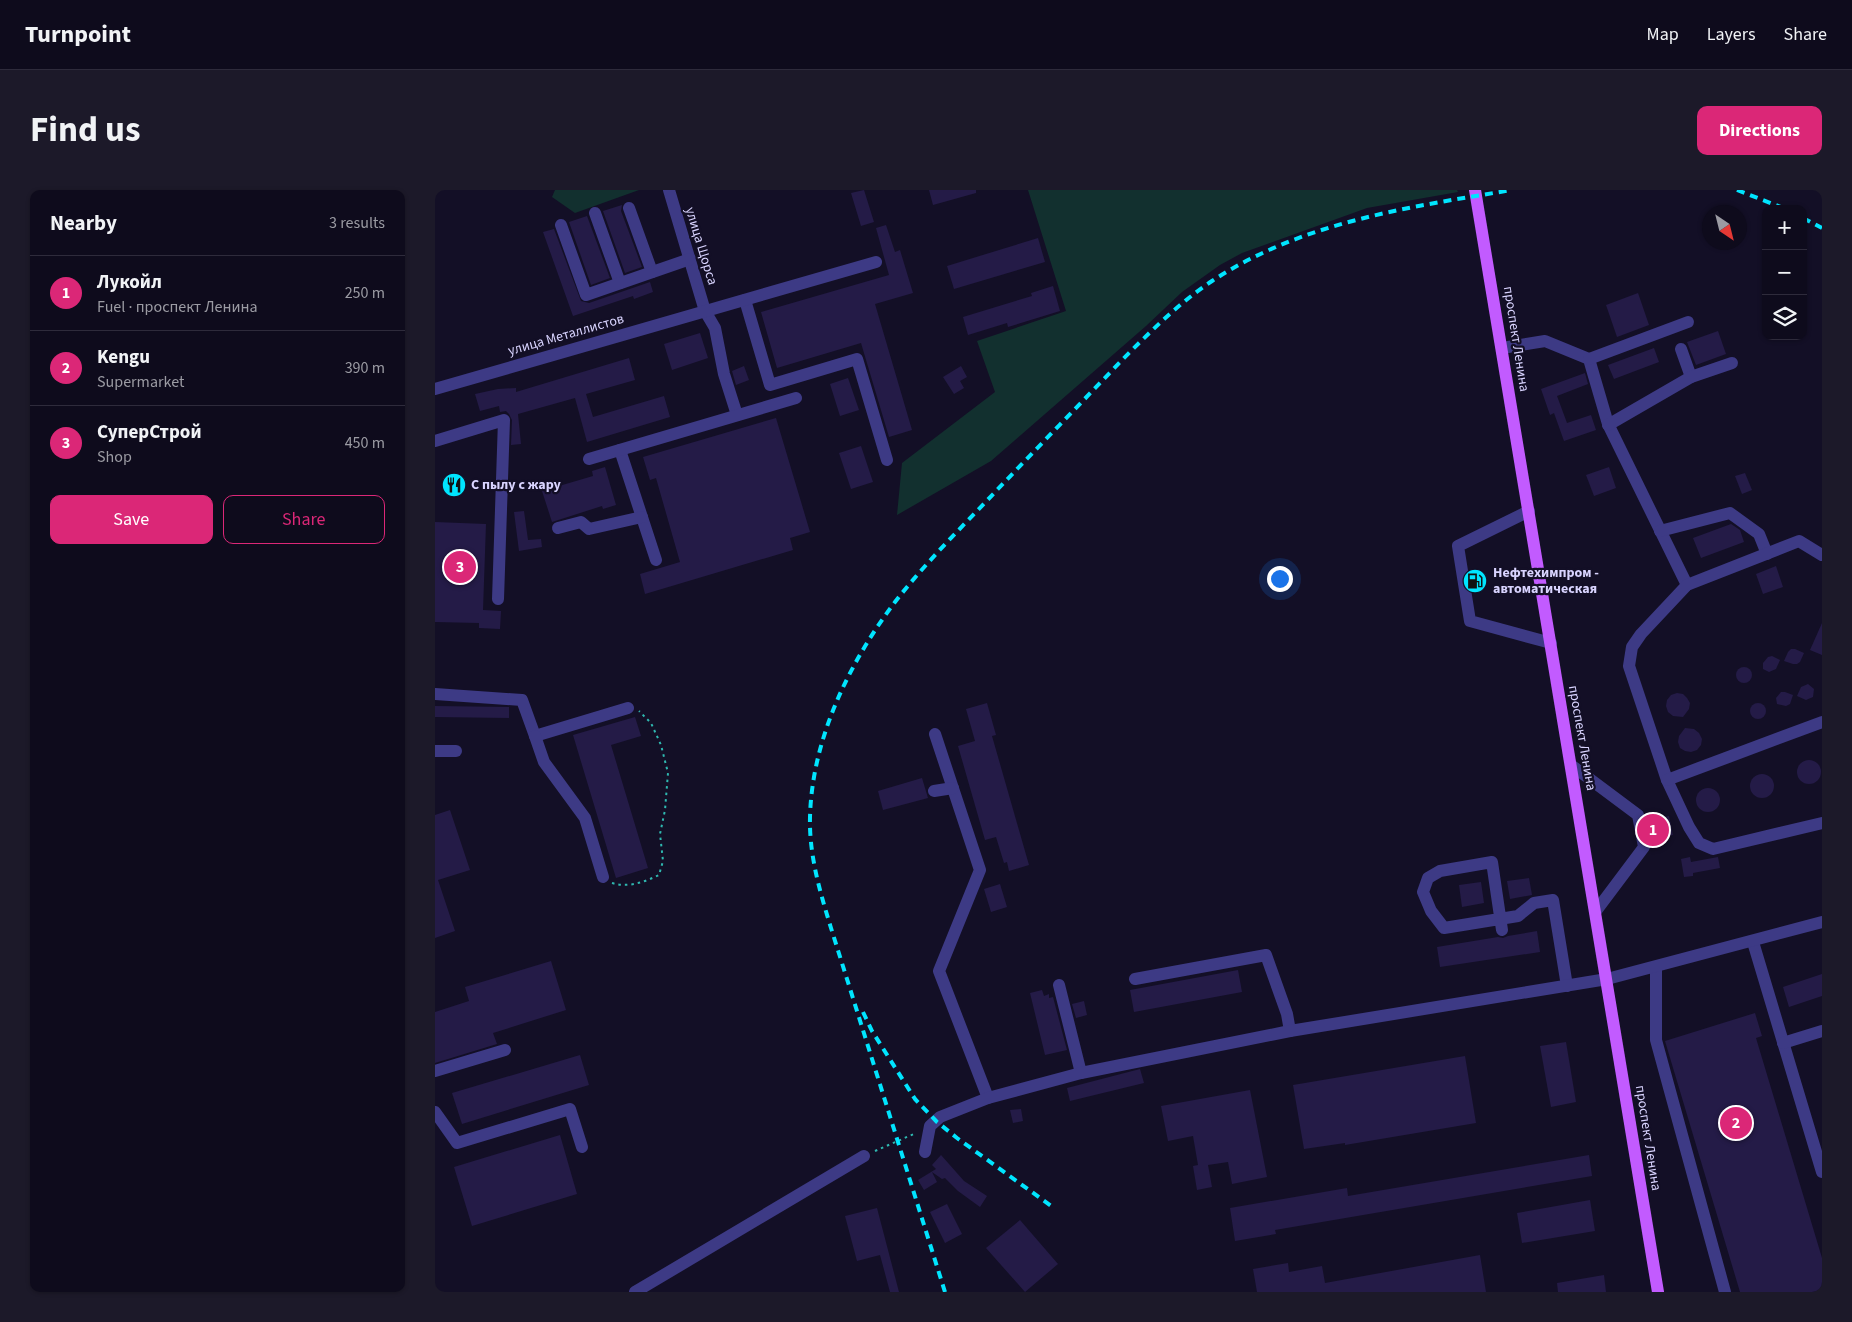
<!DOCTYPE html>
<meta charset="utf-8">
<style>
body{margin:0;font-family:"Source Sans 3",sans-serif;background:#1c1929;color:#f1f3f6}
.controls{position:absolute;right:15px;top:15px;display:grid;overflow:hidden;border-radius:10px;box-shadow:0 1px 4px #0004}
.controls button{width:45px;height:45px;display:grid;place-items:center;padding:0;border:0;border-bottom:1px solid #2e2b3b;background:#0e0b1c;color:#f1f3f6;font:25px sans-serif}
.compass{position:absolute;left:1267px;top:15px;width:45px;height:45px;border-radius:50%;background:#0e0b1c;box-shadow:0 1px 4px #0004;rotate:145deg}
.you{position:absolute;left:844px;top:388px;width:18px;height:18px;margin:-12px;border:4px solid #fff;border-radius:50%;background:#1a73e8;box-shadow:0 0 0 8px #1a73e833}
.badge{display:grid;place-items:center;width:32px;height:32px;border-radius:50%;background:#db2777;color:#fff;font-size:16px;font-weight:700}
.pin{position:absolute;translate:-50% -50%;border:2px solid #fff;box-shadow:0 1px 5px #0006}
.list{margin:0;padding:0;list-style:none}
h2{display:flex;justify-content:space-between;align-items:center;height:65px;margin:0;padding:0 20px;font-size:21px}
h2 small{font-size:16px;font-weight:400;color:#9b9ba3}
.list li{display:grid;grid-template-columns:32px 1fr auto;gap:15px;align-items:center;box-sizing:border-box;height:75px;padding:0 20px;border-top:1px solid #2e2b3b}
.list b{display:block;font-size:19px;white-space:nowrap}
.list p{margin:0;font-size:16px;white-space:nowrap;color:#9b9ba3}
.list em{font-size:16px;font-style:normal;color:#9b9ba3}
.actions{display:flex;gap:10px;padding:15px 20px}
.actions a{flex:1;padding:11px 0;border:1px solid #db2777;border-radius:10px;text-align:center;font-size:18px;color:#db2777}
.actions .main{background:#db2777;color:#fff}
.icon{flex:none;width:28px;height:28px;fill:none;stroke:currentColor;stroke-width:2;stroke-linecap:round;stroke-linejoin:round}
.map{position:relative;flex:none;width:1387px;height:1102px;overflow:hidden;border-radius:10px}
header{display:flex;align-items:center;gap:30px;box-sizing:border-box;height:70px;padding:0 25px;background:#0e0b1c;border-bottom:1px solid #2e2b3b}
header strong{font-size:24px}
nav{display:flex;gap:28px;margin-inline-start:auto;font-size:18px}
.intro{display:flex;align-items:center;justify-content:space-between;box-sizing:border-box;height:120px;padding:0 30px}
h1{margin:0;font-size:35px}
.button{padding:12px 22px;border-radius:10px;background:#db2777;color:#fff;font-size:18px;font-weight:700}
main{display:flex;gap:30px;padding:0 30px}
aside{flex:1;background:#0e0b1c;border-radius:10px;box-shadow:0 1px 4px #0004}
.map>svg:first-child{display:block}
</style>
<header>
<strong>Turnpoint</strong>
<nav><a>Map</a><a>Layers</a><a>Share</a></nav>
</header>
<div class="intro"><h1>Find us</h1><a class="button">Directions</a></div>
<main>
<aside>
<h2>Nearby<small>3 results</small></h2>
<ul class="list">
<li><span class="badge">1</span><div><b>Лукойл</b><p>Fuel · проспект Ленина</p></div><em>250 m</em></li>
<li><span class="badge">2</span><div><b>Kengu</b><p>Supermarket</p></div><em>390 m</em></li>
<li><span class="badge">3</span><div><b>СуперСтрой</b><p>Shop</p></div><em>450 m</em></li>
</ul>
<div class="actions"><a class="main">Save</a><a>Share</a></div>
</aside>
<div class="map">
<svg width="1387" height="1102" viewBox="0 0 1387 1102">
<rect width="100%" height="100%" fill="#130f26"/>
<!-- green -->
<g fill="#12302f">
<path d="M 120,0 L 204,0 L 140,23 L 117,7 Z"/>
<path d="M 593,0 L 1022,0 L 1023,2 L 932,18 L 807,63 L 785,75 L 747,102 L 711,136 L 556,271 L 462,325 L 467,273 L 560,202 L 542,151 L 631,121 Z"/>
</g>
<!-- building -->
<g fill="#241b47">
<path d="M 429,0 L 439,32 L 426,36 L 416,3 Z"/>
<path d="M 494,0 L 541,0 L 541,3 L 498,15 Z"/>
<path d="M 187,15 L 186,21 L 207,77 L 190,83 L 168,21 Z"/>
<path d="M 152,26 L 175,88 L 156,95 L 134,32 Z"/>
<path d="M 451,35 L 460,62 L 465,60 L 478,103 L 440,114 L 477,240 L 454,247 L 426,153 L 342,178 L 326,122 L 454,85 L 441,38 Z"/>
<path d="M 119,39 L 146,111 L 154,113 L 215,92 L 218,102 L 199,109 L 198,106 L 138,126 L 108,42 Z"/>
<path d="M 603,48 L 610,72 L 519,99 L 512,76 Z"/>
<path d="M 618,96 L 625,121 L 573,137 L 572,133 L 533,145 L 528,127 L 597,106 L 596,103 Z"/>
<path d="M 1203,103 L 1214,135 L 1182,147 L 1171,115 Z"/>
<path d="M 1283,141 L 1291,164 L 1261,175 L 1252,152 Z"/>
<path d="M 265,143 L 273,168 L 237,180 L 229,154 Z"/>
<path d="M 1219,158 L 1224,172 L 1179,189 L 1173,175 Z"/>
<path d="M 194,168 L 200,190 L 151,204 L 158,227 L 229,206 L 235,227 L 152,252 L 140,208 L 83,224 L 86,254 L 76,255 L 77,230 L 74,224 L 71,221 L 65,222 L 64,216 L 45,221 L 40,204 L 63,199 L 81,198 L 81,202 Z"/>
<path d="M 309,176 L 314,190 L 301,195 L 297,181 Z"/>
<path d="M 526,176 L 532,187 L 525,191 L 529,198 L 519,204 L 508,187 Z"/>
<path d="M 1150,183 L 1153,194 L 1122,206 L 1132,233 L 1156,225 L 1161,240 L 1129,251 L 1119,223 L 1115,225 L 1106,199 Z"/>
<path d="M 413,188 L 424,220 L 405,226 L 395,194 Z"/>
<path d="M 341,228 L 375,342 L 355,348 L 358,360 L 210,404 L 205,384 L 245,372 L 221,288 L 215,290 L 208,267 Z"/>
<path d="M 426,256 L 438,292 L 416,299 L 404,263 Z"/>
<path d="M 170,277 L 181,315 L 168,319 L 167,316 L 117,332 L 107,301 L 158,286 L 157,281 Z"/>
<path d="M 1174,277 L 1181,298 L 1159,306 L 1151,285 Z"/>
<path d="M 1310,283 L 1317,300 L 1307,304 L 1300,286 Z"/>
<path d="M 89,321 L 93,350 L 106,349 L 107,357 L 84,361 L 79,322 Z"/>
<path d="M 0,332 L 51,334 L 48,420 L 66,421 L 65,439 L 44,438 L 44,433 L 0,432 Z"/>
<path d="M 1296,334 L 1305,340 L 1309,352 L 1266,368 L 1258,348 Z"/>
<path d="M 1341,376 L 1348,397 L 1328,404 L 1321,384 Z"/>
<path d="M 1387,433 L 1387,465 L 1375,460 Z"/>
<path d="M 1356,459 L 1360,459 L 1369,463 L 1365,472 L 1362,474 L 1358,474 L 1349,471 L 1353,462 Z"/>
<path d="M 1337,466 L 1345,470 L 1341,479 L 1334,482 L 1328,479 L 1328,473 L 1333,467 Z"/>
<circle cx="1309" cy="485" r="8"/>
<path d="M 1373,494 L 1379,499 L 1378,507 L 1371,510 L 1362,506 L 1366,497 Z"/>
<path d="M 1346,502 L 1350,502 L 1358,505 L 1355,514 L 1351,516 L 1342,514 L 1341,508 Z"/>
<path d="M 1242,503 L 1248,504 L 1252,508 L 1255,513 L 1254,519 L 1248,527 L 1238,526 L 1233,522 L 1231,516 L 1232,510 L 1236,505 Z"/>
<path d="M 552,513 L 561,545 L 557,546 L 594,675 L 574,681 L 572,672 L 569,673 L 561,647 L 550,650 L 523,556 L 540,551 L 531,519 Z"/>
<circle cx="1323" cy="521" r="8"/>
<path d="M 0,516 L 74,517 L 74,528 L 0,527 Z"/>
<path d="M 200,527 L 206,546 L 176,555 L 213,678 L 181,688 L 138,545 Z"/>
<path d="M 1250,538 L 1259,539 L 1264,543 L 1267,549 L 1266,555 L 1262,560 L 1256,562 L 1250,561 L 1245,558 L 1243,552 L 1244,546 Z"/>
<circle cx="1374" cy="582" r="12"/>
<circle cx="1327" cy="596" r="12"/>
<path d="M 487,588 L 493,608 L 448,620 L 443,601 Z"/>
<circle cx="1273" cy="610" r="12"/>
<path d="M 15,620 L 35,680 L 3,690 L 20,741 L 0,748 L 0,625 Z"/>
<path d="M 1234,626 L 1238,645 L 1225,648 L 1221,629 Z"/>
<path d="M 1255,667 L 1256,672 L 1283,667 L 1285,678 L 1258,683 L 1258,686 L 1249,687 L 1246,669 Z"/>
<path d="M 1094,688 L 1097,705 L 1075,709 L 1072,691 Z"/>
<path d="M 1046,692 L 1049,713 L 1027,717 L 1024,695 Z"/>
<path d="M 565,694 L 572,717 L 556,722 L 549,699 Z"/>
<path d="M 1102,741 L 1105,762 L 1005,777 L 1002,757 L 1063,747 L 1068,748 L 1073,746 Z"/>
<path d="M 116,771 L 131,820 L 58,843 L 62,854 L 0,873 L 0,822 L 34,811 L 30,797 Z"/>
<path d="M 803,780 L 807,802 L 699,822 L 695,800 Z"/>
<path d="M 1387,784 L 1387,806 L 1354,817 L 1348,797 Z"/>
<path d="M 607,800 L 609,806 L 614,804 L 614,808 L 618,807 L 632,860 L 610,865 L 595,803 Z"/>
<path d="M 649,811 L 652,825 L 641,828 L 637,814 Z"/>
<path d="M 1320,823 L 1327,846 L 1321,848 L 1387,1068 L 1387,1102 L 1305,1102 L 1230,851 Z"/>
<path d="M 1131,852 L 1141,912 L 1116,917 L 1105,856 Z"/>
<path d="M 145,865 L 154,895 L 27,934 L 17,903 Z"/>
<path d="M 1030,866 L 1041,933 L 910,955 L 910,953 L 869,959 L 858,895 Z"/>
<path d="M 705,879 L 709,893 L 635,911 L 632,898 Z"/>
<path d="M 815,900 L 832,987 L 797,994 L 793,972 L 773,975 L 777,997 L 762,1000 L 758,976 L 763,975 L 758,946 L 733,951 L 726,916 Z"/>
<path d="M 586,919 L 588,931 L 578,933 L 575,920 Z"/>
<path d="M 125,945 L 142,1004 L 37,1036 L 19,977 Z"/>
<path d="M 506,965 L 529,991 L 552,1006 L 545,1017 L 523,1001 L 510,988 L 507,989 L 497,982 L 502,992 L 489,1000 L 483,990 L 501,979 L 497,975 Z"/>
<path d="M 1154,965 L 1157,986 L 840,1040 L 841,1044 L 800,1051 L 795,1018 L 912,998 L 913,1006 Z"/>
<path d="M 1155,1010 L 1160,1041 L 1087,1053 L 1082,1023 Z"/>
<path d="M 512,1014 L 527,1044 L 510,1053 L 495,1022 Z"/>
<path d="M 442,1018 L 464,1102 L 455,1102 L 445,1065 L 422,1071 L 410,1026 Z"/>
<path d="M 585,1030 L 623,1074 L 590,1102 L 551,1058 Z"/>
<path d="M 1045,1065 L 1051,1102 L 822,1102 L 818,1079 L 853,1073 L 854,1082 L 887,1076 L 890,1093 Z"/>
<path d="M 1169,1085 L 1171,1102 L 1123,1102 L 1122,1093 Z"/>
</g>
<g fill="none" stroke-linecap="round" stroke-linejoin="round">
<!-- path -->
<g stroke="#2fb8b0" stroke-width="2" stroke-dasharray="2.5 4" stroke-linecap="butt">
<path d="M 177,693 C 194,698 209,692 224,685 L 228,671 L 225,644 L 230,620 L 233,583 L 226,555 L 216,533 L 204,521"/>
<path d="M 440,961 L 481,943"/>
</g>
<!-- minor -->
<g stroke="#3d3a85" stroke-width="12">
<path d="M 234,0 L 270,121 L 280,138 L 289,184 L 302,225"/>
<path d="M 194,18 L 217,82"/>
<path d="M 160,23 L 185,93"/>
<path d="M 126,35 L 151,105 L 255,69"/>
<path d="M 310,110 L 335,195 L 422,169 L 452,270"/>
<path d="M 1067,158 L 1110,151 L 1154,169 L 1173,234 L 1252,395"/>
<path d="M 1246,159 L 1256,187"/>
<path d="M 1154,169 L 1253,132"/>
<path d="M 0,199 L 441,72"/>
<path d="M 1173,235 L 1256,187 L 1297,173"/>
<path d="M 0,251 L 69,230 L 63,409"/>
<path d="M 185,260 L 221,370"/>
<path d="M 154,269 L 361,208"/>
<path d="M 1094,321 L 1023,356 L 1035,431 L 1116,453"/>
<path d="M 123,338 L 146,332 L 154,339 L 207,327"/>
<path d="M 1225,341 L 1295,323 L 1324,344 L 1332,364"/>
<path d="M 1387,365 L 1364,351 L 1252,395 L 1206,444 L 1197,457 L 1194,476 L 1232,590 L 1254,637 L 1264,653 L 1278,659 L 1387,633"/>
<path d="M 0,504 L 87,510 L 100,546 L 193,518"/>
<path d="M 500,544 L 545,680 L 504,781 L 553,908"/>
<path d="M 100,546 L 109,572 L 150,628 L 168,687"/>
<path d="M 0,561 L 21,561"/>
<path d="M 1136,575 L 1203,625 L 1209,657 L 1161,721"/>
<path d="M 1232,590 L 1387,532"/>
<path d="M 499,601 L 518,598"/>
<path d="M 1067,740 L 1057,672 L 1005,681 L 993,688 L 988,702 L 996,721 L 1009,738 L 1083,726 L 1099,713 L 1118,710 L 1132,796"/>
<path d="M 1318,752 L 1387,982"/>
<path d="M 1221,778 L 1221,850 L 1290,1102"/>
<path d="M 700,789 L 831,765 L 852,824 L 855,841"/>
<path d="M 624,795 L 646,883"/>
<path d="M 1348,853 L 1387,841"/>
<path d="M 0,881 L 70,860"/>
<path d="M 0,922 L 22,953 L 135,919 L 147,957"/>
<path d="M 490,962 L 495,936 L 505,927 L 553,908 L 646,883 L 855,841 L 1172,789 L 1387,732"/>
<path d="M 200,1102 L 429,966"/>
</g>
<!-- major -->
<path stroke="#c25bff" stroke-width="12" d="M 1040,0 L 1223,1102"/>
<!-- rail -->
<g stroke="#00e5ff" stroke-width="4" stroke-dasharray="8 6" stroke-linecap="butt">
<path d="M 1302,0 L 1351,19"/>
<path d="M 1368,28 L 1387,38"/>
<path d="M 428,822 L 437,841 L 480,909 L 502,932 L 522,948 L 619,1018"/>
<path d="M 510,1102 L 396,738 C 385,702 374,665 375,627 C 377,549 414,473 460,412 C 491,372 528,336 562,300 C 604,256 646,213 688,169 C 716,141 744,113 777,91 C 867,32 974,17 1077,0"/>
</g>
</g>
<!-- icons -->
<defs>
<g id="restaurant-disc" transform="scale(1.25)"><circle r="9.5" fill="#00e5ff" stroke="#130f26"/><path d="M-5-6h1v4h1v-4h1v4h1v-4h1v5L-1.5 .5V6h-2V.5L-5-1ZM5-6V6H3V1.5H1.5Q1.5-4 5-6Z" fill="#111"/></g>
<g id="fuel-disc" transform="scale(1.25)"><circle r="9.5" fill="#00e5ff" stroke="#130f26"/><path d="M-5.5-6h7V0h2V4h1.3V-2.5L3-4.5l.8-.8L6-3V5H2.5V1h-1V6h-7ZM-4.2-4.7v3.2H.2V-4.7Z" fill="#111"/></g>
</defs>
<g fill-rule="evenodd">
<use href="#restaurant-disc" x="19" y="295"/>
<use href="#fuel-disc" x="1040" y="391"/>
</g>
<g text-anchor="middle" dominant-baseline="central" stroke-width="4.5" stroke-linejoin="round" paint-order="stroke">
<!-- street labels -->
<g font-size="14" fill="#d9d4ff" stroke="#130f26">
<text transform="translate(266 56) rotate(73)">улица Щорса</text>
<text transform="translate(131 145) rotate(-16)">улица Металлистов</text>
<text transform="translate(1081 149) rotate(81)">проспект Ленина</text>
<text transform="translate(1147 548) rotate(80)">проспект Ленина</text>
<text transform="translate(1213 948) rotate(81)">проспект Ленина</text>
</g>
<!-- poi labels -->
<g font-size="14" font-weight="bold" fill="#d9d4ff" stroke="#130f26" text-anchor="start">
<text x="36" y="295">С пылу с жару</text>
<text x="1058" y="383">Нефтехимпром -<tspan x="1058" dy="16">автоматическая</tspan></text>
</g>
</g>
</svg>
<div class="controls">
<button>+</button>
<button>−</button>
<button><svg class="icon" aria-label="layers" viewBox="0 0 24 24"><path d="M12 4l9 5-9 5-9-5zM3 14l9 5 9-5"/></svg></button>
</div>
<svg class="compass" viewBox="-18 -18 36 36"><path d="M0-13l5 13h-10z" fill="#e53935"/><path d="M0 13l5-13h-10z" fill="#9b9ba3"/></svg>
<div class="you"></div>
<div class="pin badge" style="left:1218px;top:640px">1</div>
<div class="pin badge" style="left:1301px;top:933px">2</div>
<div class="pin badge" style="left:25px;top:377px">3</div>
</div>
</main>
